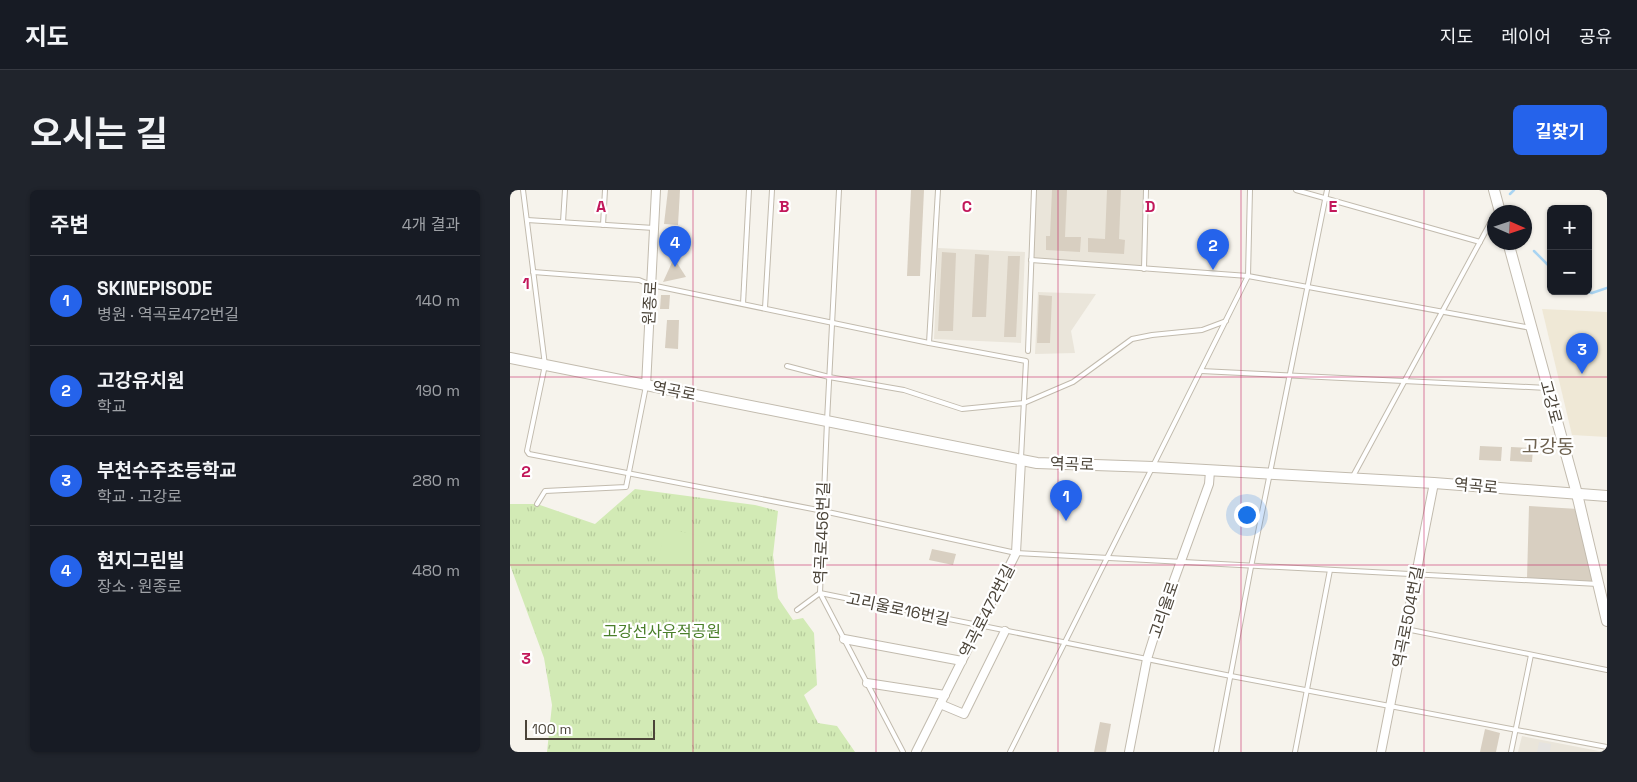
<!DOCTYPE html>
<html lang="ko">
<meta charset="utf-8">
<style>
body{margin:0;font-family:"Space Grotesk","Noto Sans KR",sans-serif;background:#20242c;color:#f1f3f6}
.controls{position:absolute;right:15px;top:15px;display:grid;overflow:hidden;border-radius:8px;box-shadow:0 1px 4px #0004}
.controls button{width:45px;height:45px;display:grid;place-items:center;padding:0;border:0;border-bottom:1px solid #363941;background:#171b24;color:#f1f3f6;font:25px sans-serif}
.compass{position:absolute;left:977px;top:15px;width:45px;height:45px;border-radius:50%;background:#171b24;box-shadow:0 1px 4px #0004;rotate:93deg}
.scale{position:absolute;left:15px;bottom:12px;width:130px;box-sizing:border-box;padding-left:5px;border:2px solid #4b4439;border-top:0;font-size:14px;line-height:18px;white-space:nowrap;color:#4b4439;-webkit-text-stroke:4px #fff;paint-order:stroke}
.you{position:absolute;left:736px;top:324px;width:18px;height:18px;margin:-12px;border:4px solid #fff;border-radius:50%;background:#1a73e8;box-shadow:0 0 0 8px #1a73e833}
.badge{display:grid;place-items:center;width:32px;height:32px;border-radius:50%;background:#2563eb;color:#fff;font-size:16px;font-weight:700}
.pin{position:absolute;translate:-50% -41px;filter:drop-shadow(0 1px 2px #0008)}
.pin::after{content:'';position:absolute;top:26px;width:18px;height:15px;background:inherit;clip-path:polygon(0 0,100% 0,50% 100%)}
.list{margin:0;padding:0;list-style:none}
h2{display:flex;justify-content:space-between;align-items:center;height:65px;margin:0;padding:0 20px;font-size:21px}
h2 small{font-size:16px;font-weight:400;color:#9ea1a6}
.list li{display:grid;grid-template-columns:32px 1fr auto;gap:15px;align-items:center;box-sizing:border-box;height:90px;padding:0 20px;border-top:1px solid #363941}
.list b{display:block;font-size:19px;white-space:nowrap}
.list p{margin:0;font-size:16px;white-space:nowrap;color:#9ea1a6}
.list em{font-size:16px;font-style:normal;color:#9ea1a6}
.map{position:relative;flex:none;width:1097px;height:562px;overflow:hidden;border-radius:8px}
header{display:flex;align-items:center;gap:30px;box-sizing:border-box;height:70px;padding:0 25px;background:#171b24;border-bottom:1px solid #363941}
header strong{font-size:24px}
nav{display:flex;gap:28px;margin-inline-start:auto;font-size:18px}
.intro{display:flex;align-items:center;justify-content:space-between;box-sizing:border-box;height:120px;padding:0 30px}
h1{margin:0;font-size:35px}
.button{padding:12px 22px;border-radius:8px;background:#2563eb;color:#fff;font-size:18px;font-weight:700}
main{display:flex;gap:30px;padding:0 30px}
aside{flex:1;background:#171b24;border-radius:8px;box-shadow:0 1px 4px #0004}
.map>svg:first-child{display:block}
</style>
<header>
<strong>지도</strong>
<nav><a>지도</a><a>레이어</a><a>공유</a></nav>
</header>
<div class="intro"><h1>오시는 길</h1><a class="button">길찾기</a></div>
<main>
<aside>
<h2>주변<small>4개 결과</small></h2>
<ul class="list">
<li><span class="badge">1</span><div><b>SKINEPISODE</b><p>병원 · 역곡로472번길</p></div><em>140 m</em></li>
<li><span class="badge">2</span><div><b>고강유치원</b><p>학교</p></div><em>190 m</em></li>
<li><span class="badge">3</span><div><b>부천수주초등학교</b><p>학교 · 고강로</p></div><em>280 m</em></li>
<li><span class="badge">4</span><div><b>현지그린빌</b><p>장소 · 원종로</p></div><em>480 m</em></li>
</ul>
</aside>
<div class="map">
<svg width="1097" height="562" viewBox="0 0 1097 562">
<defs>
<pattern id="park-tufts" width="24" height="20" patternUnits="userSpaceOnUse" patternTransform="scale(1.25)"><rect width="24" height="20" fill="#d2eab5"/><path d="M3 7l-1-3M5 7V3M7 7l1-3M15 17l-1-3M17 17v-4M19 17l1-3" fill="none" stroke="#b6ca9c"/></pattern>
</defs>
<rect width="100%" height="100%" fill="#f6f3ec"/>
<!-- residential -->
<g fill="#eae5da">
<path d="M 526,0 L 635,0 L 632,77 L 523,69 Z"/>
<path d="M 428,58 L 515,62 L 511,153 L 424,149 Z"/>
<path d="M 528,102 L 586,104 L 561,141 L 565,163 L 525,164 Z"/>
<path d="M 1012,546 L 1094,562 L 1008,562 Z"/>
</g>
<!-- education -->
<path fill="#efe8d6" d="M 1032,119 L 1097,122 L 1097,247 L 1062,245 Z"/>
<!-- park -->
<path fill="url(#park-tufts)" d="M 125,299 L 245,315 L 268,321 L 263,365 L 268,408 L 283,430 L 293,428 L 304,443 L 307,495 L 294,505 L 308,533 L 327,536 L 345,562 L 37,562 L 42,515 L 34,468 L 0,375 L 0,314 L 27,314 L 85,334 Z"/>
<!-- pitch -->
<path fill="#d2eab5" d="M 155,338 L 195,347 L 187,379 L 148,371 Z"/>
<!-- parking -->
<path fill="#e5e3e0" d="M 1029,552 L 1041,554 L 1040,562 L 1027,562 Z"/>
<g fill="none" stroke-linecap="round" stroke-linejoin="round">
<!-- stream -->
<g stroke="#a9d4f2" stroke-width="2.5">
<path d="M 1000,4 L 1004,0"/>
<path d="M 1024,61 L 1041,78"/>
<path d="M 1074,101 L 1082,103 L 1097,98"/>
</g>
</g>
<!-- building -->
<g fill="#d8cfc1">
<path d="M 158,0 L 170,0 L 168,35 L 154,34 Z"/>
<path d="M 401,0 L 414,0 L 410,86 L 397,86 Z"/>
<path d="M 542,0 L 557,0 L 555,47 L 571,47 L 570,62 L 536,60 L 536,46 L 540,46 Z"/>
<path d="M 597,0 L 611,0 L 609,49 L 615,50 L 614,64 L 578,62 L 578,48 L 595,49 Z"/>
<path d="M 168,38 L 167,60 L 157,60 L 157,39 Z"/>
<path d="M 432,62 L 446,63 L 443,141 L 428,141 Z"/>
<path d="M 465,64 L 479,65 L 476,127 L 462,127 Z"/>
<path d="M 498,66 L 510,66 L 506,147 L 494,147 Z"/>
<path d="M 164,68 L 176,87 L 153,92 Z"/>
<path d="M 151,105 L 160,105 L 159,119 L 150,119 Z"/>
<path d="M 529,105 L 542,106 L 540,153 L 527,153 Z"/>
<path d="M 157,130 L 169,130 L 168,159 L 155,158 Z"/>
<path d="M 970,256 L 992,257 L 991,271 L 969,270 Z"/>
<path d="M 1001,257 L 1023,258 L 1022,272 L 1000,271 Z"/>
<path d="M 1019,316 L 1068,319 L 1085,392 L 1017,389 Z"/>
<path d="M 422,359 L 446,364 L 443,375 L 419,370 Z"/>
<path d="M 590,532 L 601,534 L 596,562 L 584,562 Z"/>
<path d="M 975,539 L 990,543 L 986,562 L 970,562 Z"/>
</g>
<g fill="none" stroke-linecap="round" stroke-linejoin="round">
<!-- service casing -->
<g stroke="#c2bbae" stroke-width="6">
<g id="service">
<path d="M 13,0 L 35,175 L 17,261 L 19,264 L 313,321 L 506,363 L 1088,394"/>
<path d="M 329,0 L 317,231 L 310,403 L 393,562"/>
<path d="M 786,0 L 970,52"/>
<path d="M 17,30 L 144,38"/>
<path d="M 53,32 L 55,0"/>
<path d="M 93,35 L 95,0"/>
<path d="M 521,70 L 738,86 L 1021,138"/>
<path d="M 634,79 L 636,0"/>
<path d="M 23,82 L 129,90 L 141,95 L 419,153 L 516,171 L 511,268"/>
<path d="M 233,114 L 239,0"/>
<path d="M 255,118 L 262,0"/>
<path d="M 419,153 L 428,0"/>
<path d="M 518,161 L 524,0"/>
<path d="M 277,176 L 319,187 L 394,200 L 452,219 L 514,213 L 563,192 L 622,149 L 642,145 L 692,140 L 716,131"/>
<path d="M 691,181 L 1037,198"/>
<path d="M 842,288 L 984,26"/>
<path d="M 27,314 L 35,301 L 116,297 L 136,196"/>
<path d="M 287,420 L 310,403 L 721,486 L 1097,557"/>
<path d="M 896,439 L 1097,480"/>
<path d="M 500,562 L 738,86 L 740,0"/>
<path d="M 706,562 L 741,377 L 817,0"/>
<path d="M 785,562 L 820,380"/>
<path d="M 1001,562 L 1021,465"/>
</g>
</g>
<!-- minor casing -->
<g stroke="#c2bbae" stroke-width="10">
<g id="minor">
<path d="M 136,196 L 146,0"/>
<path d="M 334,449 L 452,471"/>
<path d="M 357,493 L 435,505"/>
<path d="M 430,514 L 454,524 L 495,441"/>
<path d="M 406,562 L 506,363 L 511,270"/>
<path d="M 619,562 L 637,469 L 647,437 L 699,294 L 700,281"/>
<path d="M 871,562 L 924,293"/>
</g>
</g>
<!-- tertiary casing -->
<g stroke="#c2bbae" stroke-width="12">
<g id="tertiary">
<path d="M 984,0 L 990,22"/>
<path d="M 998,52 L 1067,304 L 1097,431"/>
<path d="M 0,168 L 527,273 L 643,277 L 924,293 L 1097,306"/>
</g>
</g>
<!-- service -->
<use href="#service" stroke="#fff" stroke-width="4"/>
<!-- minor -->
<use href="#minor" stroke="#fff" stroke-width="8"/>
<!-- tertiary -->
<use href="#tertiary" stroke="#fff" stroke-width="10"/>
</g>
<!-- grid -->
<path fill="none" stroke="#c2185b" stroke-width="1" stroke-opacity="0.55" d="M 183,0 L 183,562M 366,0 L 366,562M 548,0 L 548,562M 731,0 L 731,562M 914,0 L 914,562M 0,187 L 1097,187M 0,375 L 1097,375"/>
<g text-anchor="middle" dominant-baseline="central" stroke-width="4.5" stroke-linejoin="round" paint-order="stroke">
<!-- street labels -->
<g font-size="16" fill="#4b4439" stroke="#fff">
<text transform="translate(140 113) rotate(-87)">원종로</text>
<text transform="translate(164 201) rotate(11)">역곡로</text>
<text transform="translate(1041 212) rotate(75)">고강로</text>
<text transform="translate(562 274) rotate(2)">역곡로</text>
<text transform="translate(966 296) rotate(5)">역곡로</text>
<text transform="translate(312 343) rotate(-88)">역곡로456번길</text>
<text transform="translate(388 419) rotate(12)">고리울로16번길</text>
<text transform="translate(654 420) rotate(-71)">고리울로</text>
<text transform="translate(477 421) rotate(-63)">역곡로472번길</text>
<text transform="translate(898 427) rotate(-79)">역곡로504번길</text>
</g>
<!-- park labels -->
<g font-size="16" fill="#4a7f2a" stroke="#fff">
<text x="152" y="441">고강선사유적공원</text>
</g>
<!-- quarter labels -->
<g font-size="19" fill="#6e6250" stroke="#fff">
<text x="1038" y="256">고강동</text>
</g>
</g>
<g font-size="16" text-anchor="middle" font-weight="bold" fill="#c2185b" stroke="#fff" stroke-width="4.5" stroke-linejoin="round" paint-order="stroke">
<text x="91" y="22">A</text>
<text x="274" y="22">B</text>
<text x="457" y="22">C</text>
<text x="640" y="22">D</text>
<text x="823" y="22">E</text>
<text x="16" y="99">1</text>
<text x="16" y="287">2</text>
<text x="16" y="474">3</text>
</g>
</svg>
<div class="controls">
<button>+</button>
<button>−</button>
</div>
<svg class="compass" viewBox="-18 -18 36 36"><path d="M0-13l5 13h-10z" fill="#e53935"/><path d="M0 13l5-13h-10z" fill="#9ea1a6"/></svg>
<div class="scale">100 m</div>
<div class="you"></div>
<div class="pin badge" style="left:556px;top:331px">1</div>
<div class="pin badge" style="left:703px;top:80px">2</div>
<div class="pin badge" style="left:1072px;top:184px">3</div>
<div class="pin badge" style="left:165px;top:77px">4</div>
</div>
</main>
